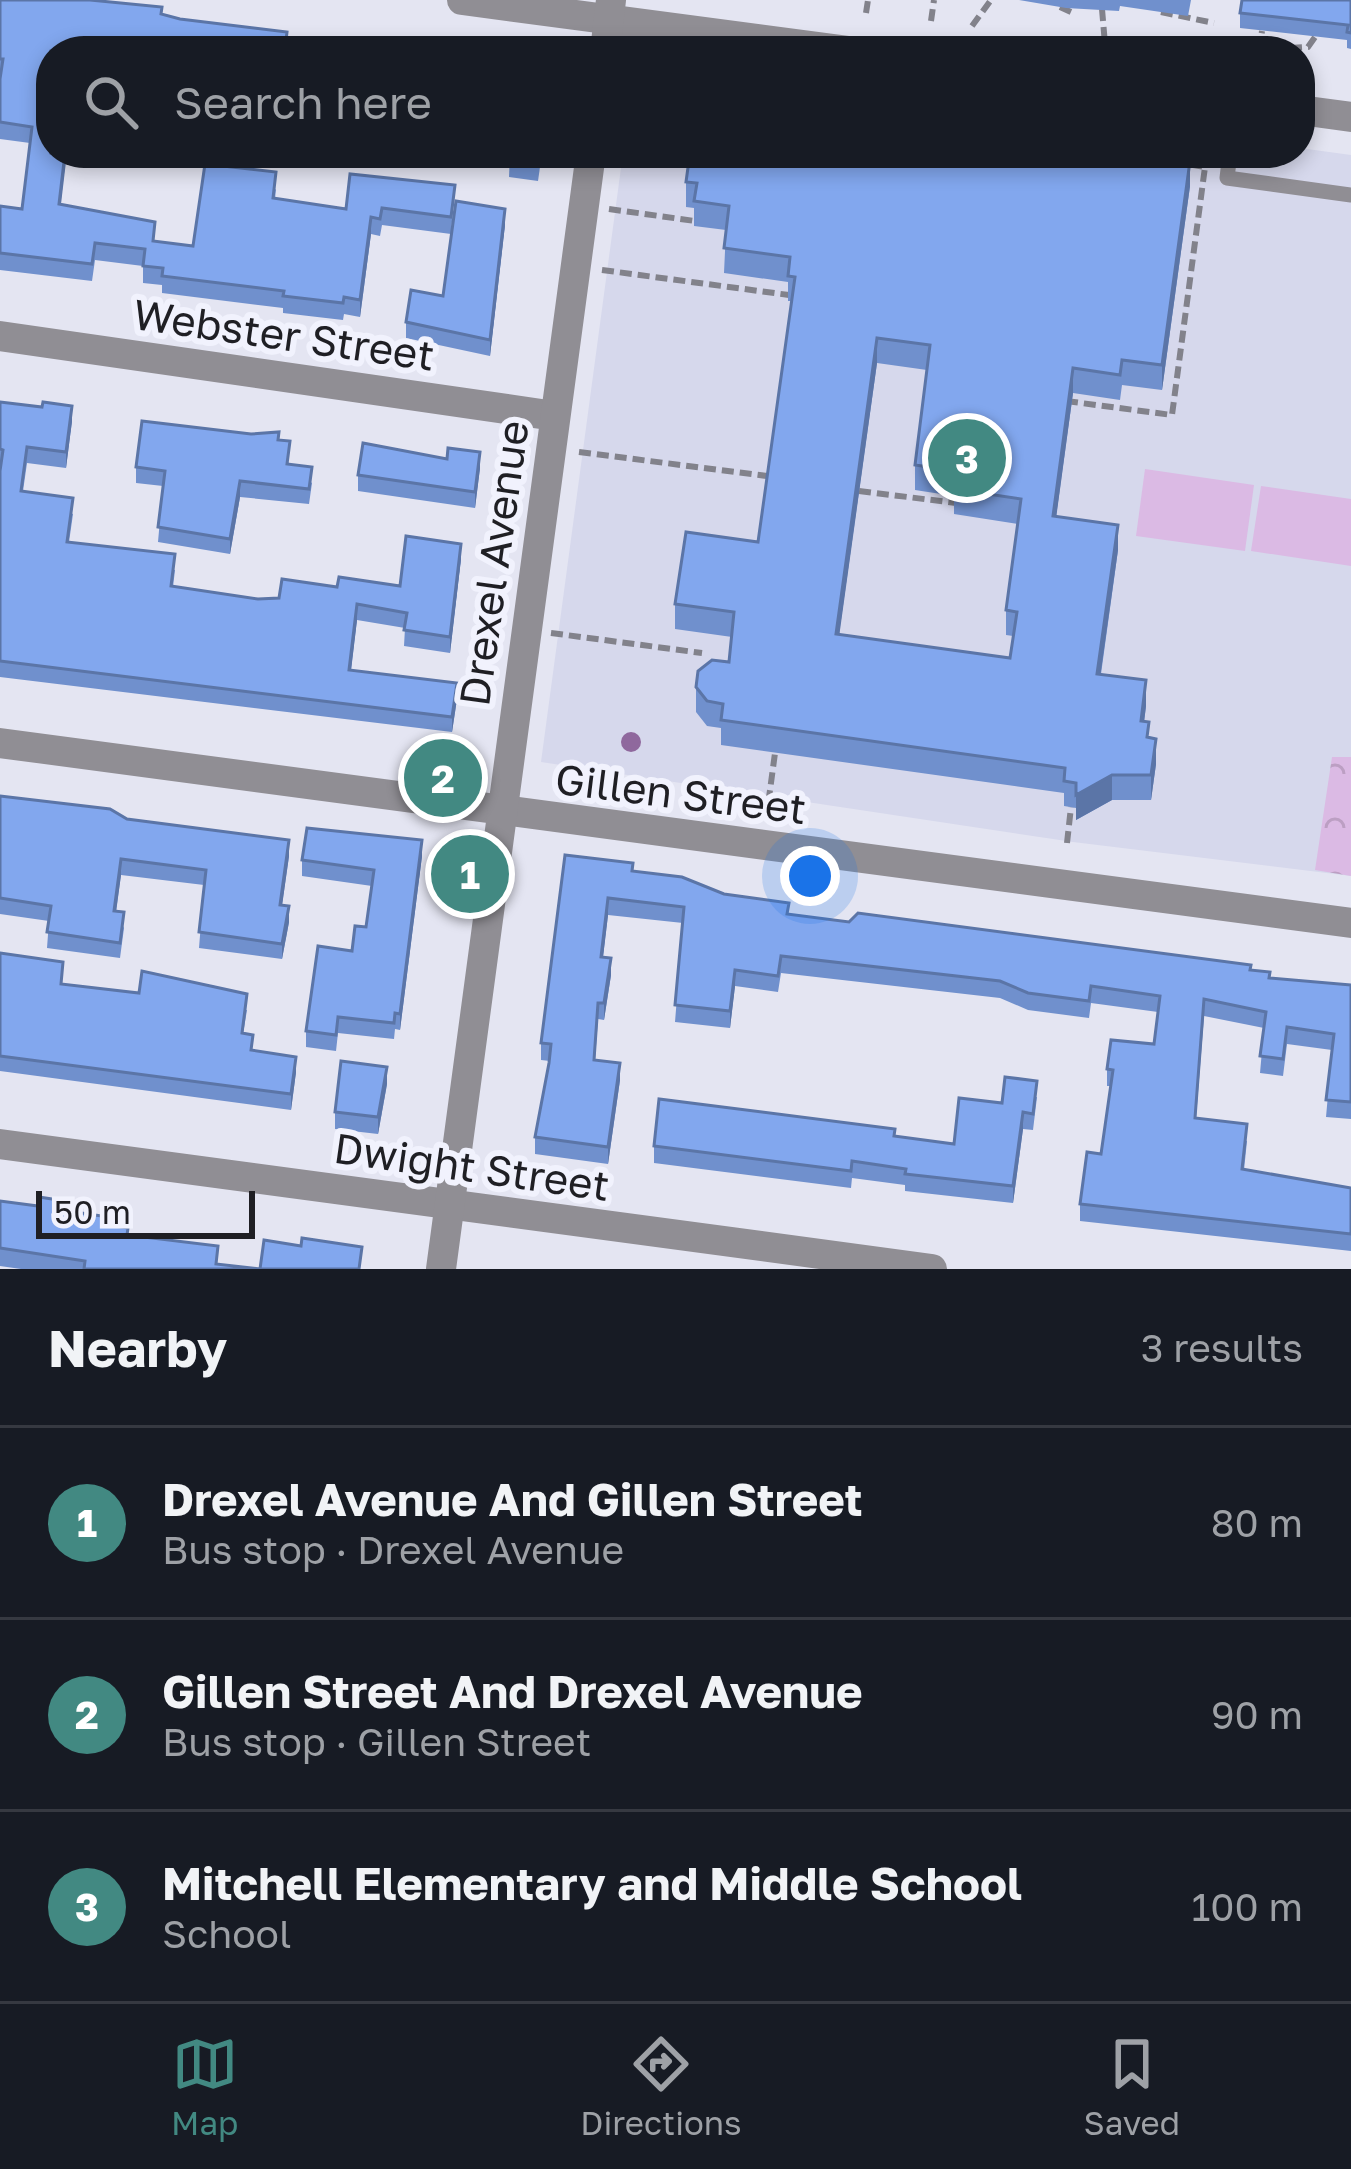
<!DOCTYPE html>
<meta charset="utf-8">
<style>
body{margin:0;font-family:"Golos Text",sans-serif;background:#20242c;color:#f1f3f6}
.scale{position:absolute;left:36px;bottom:30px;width:219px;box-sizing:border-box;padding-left:12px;border:6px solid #1f1f24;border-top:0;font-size:33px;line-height:42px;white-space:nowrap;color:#1f1f24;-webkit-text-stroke:9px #f1f2fd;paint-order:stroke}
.you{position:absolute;left:810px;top:876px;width:42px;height:42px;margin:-30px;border:9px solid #fff;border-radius:50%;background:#1a73e8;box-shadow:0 0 0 18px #1a73e833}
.badge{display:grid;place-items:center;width:78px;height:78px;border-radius:50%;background:#428982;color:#fff;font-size:39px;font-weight:700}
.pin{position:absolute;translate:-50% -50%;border:6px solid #fff;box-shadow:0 3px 12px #0006}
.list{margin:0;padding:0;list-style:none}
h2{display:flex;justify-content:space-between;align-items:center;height:156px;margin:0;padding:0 48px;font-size:51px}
h2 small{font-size:39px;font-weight:400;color:#9ea1a6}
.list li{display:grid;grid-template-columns:78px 1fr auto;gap:36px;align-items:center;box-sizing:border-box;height:192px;padding:0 48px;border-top:3px solid #363941}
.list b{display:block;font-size:45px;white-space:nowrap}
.list p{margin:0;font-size:39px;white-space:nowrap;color:#9ea1a6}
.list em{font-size:39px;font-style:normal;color:#9ea1a6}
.icon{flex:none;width:66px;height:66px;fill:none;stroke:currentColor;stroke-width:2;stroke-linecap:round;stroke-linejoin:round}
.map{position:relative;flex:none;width:1351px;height:1269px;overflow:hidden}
.search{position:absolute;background:#171b24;box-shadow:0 6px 18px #0003;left:36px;right:36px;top:36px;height:132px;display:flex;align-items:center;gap:30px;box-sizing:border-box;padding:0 42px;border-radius:48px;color:#9ea1a6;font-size:45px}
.sheet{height:732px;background:#171b24}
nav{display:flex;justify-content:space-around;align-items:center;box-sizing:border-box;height:168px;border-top:3px solid #363941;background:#171b24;font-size:33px;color:#9ea1a6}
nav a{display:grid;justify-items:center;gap:6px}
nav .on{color:#428982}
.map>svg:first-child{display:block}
</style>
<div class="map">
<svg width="1351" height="1269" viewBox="0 0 1351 1269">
<defs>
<pattern id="park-crowns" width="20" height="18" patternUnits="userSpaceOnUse" patternTransform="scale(3)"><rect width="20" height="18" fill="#dbbae4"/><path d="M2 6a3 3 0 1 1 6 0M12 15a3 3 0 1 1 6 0" fill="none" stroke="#bc9fc3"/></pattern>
</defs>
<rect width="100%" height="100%" fill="#e4e5f2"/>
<!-- built -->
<path fill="#d6d8ec" d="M 1300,148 L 1351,155 L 1351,876 L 1073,842 L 541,762 L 623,153 L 1300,153 Z"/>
<!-- park -->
<path fill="url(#park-crowns)" d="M 1332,757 L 1351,757 L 1351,876 L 1315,870 Z"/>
<!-- pitch -->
<g fill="#dbbae4">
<path d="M 1145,469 L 1254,485 L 1245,551 L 1136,536 Z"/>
<path d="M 1261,486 L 1351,499 L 1351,566 L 1251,551 Z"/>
</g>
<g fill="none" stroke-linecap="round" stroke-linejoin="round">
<!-- path -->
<g stroke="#82828b" stroke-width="6" stroke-dasharray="12 6" stroke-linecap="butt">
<path d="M 1060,7 L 1071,12"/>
<path d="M 1102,9 L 1105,44"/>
<path d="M 1161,12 L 1214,23"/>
<path d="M 866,13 L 868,0"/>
<path d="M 931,21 L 934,0"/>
<path d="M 972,26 L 991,0"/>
<path d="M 1290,48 L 1308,47 L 1315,37"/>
<path d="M 1259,51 L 1262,31"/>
<path d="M 609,209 L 695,221"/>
<path d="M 602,270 L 789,295"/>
<path d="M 1066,401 L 1172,415 L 1205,167 L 1187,164"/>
<path d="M 579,452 L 767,476"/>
<path d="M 859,491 L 956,503"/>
<path d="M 551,633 L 702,653"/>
<path d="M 766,820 L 775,753"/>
<path d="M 1067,843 L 1071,807"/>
</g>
<!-- lane -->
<path stroke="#908e94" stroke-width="15" d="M 1230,153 L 1227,178 L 1351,195"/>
<!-- street -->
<g stroke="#908e94" stroke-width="30">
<path d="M 462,0 L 849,51"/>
<path d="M 605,51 L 611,0"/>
<path d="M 1300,110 L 1351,117"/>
<path d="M 0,336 L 555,416"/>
<path d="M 0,743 L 1351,923"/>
<path d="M 0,1144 L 932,1269"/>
<path d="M 441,1269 L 591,153"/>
</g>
</g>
<!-- trees -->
<circle fill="#8f689d" cx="631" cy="742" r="10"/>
<!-- wall -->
<g fill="#7090cd" fill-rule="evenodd">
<path d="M 0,0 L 51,51 L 61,205 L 155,241 L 193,246 L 276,189 L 275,199 L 346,209 L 455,185 L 451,234 L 382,225 L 380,236 L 371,234 L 360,317 L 344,314 L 343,320 L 283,313 L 283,308 L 162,293 L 162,285 L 143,283 L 143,266 L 95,260 L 92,281 L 0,270 L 0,206 L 22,209 L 30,143 L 0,139 Z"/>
<path d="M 1019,0 L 1191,0 L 1188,16 L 1120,6 L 1119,11 L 1066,8 Z"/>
<path d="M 1351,0 L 1351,49 L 1347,48 L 1347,40 L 1240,28 L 1240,13 Z"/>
<path d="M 112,153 L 165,153 L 164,159 Z"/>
<path d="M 510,153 L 542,153 L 538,181 L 509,177 Z"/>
<path d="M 686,182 L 1190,186 L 1162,390 L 1122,385 L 1120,400 L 1073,393 L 1056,517 L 1118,550 L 1101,674 L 1146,706 L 1144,722 L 1156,764 L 1151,800 L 1112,800 L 1076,820 L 1076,808 L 1064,806 L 1064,793 L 721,745 L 721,728 L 707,726 L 696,712 L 696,687 L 729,662 L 732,637 L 675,629 L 675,604 L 758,542 L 792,301 L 788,301 L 788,282 L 724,273 L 726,230 L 694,226 L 694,208 L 686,207 ZM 877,363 L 927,370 L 915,465 L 915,490 L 954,496 L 954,514 L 1018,524 L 1006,610 L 1006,635 L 1013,636 L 1010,658 L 839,634 Z"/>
<path d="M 505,225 L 490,356 L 406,338 L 406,322 L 443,296 Z"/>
<path d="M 0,402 L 42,407 L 72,421 L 66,468 L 27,463 L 23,491 L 73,514 L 69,542 L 175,570 L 173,587 L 258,599 L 279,598 L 337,587 L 400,586 L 461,559 L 450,653 L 404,646 L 405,628 L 357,620 L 351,671 L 457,699 L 452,732 L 0,677 Z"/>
<path d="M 279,440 L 289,464 L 312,483 L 309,504 L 240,497 L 230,554 L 158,542 L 163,486 L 136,483 L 136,467 Z"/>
<path d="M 480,468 L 475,508 L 358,491 L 358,475 Z"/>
<path d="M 0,796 L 127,819 L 289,856 L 282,905 L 289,922 L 282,959 L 199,948 L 204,885 L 121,875 L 116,911 L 124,928 L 120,958 L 47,948 L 49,921 L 0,914 Z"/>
<path d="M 565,855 L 724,894 L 789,914 L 1251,970 L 1270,978 L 1351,985 L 1351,1119 L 1326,1117 L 1332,1050 L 1287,1044 L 1283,1076 L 1260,1073 L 1264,1028 L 1204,1016 L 1196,1118 L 1247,1141 L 1244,1170 L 1351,1188 L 1351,1251 L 1080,1221 L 1080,1204 L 1101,1154 L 1111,1086 L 1107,1086 L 1107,1069 L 1154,1044 L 1158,1012 L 1091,1003 L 1089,1018 L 1028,1010 L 1000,998 L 781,973 L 778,992 L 735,986 L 730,1028 L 675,1022 L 683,923 L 608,915 L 603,957 L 611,975 L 604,1020 L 598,1019 L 595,1060 L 620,1080 L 608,1164 L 535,1154 L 535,1137 L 550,1061 L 541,1060 L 541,1043 Z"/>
<path d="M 422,856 L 400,1030 L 395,1029 L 394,1039 L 338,1033 L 336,1051 L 306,1047 L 306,1031 L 366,927 L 372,886 L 302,876 L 302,860 Z"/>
<path d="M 0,953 L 63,984 L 247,1010 L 243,1034 L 253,1051 L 296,1072 L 291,1110 L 0,1071 Z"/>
<path d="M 387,1084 L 378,1134 L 335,1129 L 335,1112 Z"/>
<path d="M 1037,1097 L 1033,1130 L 1023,1129 L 1013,1203 L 905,1191 L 905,1185 L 852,1178 L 851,1188 L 654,1163 L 654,1146 L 895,1136 L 954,1144 L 1002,1103 Z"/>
<path d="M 0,1201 L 76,1212 L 115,1226 L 128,1235 L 218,1264 L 260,1269 L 361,1269 L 21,1269 L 0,1266 Z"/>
</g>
<!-- shaded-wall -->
<g fill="#5b75a7">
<path d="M 65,153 L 67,153 L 59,221 L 59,204 Z"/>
<path d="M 1190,161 L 1190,186 L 1162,390 L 1162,365 Z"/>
<path d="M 505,209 L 505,225 L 490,356 L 490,340 Z"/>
<path d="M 371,217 L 371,234 L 360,317 L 360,300 Z"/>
<path d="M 877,338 L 877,363 L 836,659 L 836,634 Z"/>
<path d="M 1073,368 L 1073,393 L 1053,541 L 1053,516 Z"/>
<path d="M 72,406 L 72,421 L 66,468 L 66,452 Z"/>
<path d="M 480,452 L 480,468 L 475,508 L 475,492 Z"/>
<path d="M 240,481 L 240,497 L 230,554 L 230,539 Z"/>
<path d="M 1118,525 L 1118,550 L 1097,699 L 1097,674 Z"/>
<path d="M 461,544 L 461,559 L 450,653 L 450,637 Z"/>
<path d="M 357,604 L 357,620 L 349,686 L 349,670 Z"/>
<path d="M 1146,680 L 1146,706 L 1141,746 L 1141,721 Z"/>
<path d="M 457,683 L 457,699 L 452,732 L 452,717 Z"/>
<path d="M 1156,739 L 1156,764 L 1151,800 L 1151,775 Z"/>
<path d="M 1112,775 L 1112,800 L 1076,820 L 1076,795 Z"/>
<path d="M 289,840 L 289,856 L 280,920 L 280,905 Z"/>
<path d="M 422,840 L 422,856 L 400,1030 L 400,1014 Z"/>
<path d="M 121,859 L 121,875 L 114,927 L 114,911 Z"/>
<path d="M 608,898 L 608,915 L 601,974 L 601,957 Z"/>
<path d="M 289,906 L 289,922 L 282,959 L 282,944 Z"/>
<path d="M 611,958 L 611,975 L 604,1020 L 604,1003 Z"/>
<path d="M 735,970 L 735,986 L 730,1028 L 730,1011 Z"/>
<path d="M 296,1057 L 296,1072 L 291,1110 L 291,1094 Z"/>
<path d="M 620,1063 L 620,1080 L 608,1164 L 608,1147 Z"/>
<path d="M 387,1067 L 387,1084 L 378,1134 L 378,1117 Z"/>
<path d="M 1023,1112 L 1023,1129 L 1013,1203 L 1013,1186 Z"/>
</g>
<!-- building -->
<g fill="#82a7ee" stroke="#5b75a7" stroke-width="3" fill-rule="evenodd">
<path d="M 0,0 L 90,0 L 162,7 L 161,14 L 180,19 L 287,32 L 285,49 L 301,51 L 51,51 L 51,153 L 65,153 L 59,204 L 155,222 L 153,241 L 193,246 L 205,164 L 276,172 L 273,198 L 346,209 L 350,174 L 455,185 L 451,217 L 382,208 L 380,219 L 371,217 L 360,300 L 344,297 L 343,303 L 283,296 L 284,291 L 162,276 L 163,268 L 143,266 L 145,249 L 95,243 L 92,264 L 0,253 L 0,206 L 22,209 L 32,127 L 0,122 L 0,79 L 3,59 L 0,59 Z"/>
<path d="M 1242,0 L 1351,0 L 1351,33 L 1347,32 L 1348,25 L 1240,13 Z"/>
<path d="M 432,42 L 460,46 L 459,51 L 370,51 L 371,44 L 416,49 L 431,47 Z"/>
<path d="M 515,44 L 555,49 L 555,51 L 514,51 Z"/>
<path d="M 510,153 L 540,153 L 538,166 L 509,162 Z"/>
<path d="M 690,153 L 1185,153 L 1185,160 L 1190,161 L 1162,365 L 1122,360 L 1120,375 L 1073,368 L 1053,516 L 1118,525 L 1097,674 L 1146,680 L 1141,721 L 1149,722 L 1147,737 L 1156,739 L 1151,775 L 1112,775 L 1076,795 L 1076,783 L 1064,781 L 1065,768 L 721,720 L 723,704 L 707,701 L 696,687 L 698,671 L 712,660 L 729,662 L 734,612 L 675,604 L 686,532 L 758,542 L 795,277 L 788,276 L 790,257 L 724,248 L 729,206 L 694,201 L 697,183 L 686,182 ZM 877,338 L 930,345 L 915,465 L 957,471 L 954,489 L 1021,499 L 1006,610 L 1017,612 L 1010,658 L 836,634 Z"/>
<path d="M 456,201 L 505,209 L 490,340 L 406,322 L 411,290 L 443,296 Z"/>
<path d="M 0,402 L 42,407 L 43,402 L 72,406 L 66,452 L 27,447 L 21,491 L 73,498 L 67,542 L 175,554 L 171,586 L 258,599 L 279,598 L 282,579 L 337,587 L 339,577 L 400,586 L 406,536 L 461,544 L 450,637 L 404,630 L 407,613 L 357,604 L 349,670 L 457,683 L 452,717 L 0,661 L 0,471 L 3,450 L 0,449 Z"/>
<path d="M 142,421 L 251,434 L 279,432 L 278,440 L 290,441 L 287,464 L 312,467 L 309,489 L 240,481 L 230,539 L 158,527 L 165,471 L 136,467 Z"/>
<path d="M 363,443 L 447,459 L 448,448 L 480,452 L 475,492 L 358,475 Z"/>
<path d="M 0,796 L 110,809 L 127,819 L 289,840 L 280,905 L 289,906 L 282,944 L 199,932 L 206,870 L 121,859 L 114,911 L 124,912 L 120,943 L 47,932 L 51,906 L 0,898 Z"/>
<path d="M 307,828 L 422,840 L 400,1014 L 395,1013 L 394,1023 L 338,1017 L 336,1035 L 306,1031 L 318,946 L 352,951 L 355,926 L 366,927 L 374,870 L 302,860 Z"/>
<path d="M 565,855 L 633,863 L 632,871 L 682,877 L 724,894 L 789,903 L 787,914 L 849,922 L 858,913 L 1251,965 L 1250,970 L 1270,972 L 1269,978 L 1351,985 L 1351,1102 L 1326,1100 L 1334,1034 L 1287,1027 L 1283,1059 L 1260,1056 L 1266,1012 L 1204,999 L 1195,1118 L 1247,1124 L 1242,1169 L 1351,1188 L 1351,1234 L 1080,1204 L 1087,1152 L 1101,1154 L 1113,1070 L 1107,1069 L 1111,1040 L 1154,1044 L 1160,996 L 1091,986 L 1089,1001 L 1028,993 L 1000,981 L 781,956 L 778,976 L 735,970 L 730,1011 L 675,1005 L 684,907 L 608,898 L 601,957 L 611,958 L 604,1003 L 598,1003 L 594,1060 L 620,1063 L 608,1147 L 535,1137 L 549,1063 L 551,1044 L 541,1043 Z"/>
<path d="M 0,953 L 63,962 L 61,984 L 139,993 L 142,971 L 247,994 L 242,1033 L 253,1035 L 251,1050 L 296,1057 L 291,1094 L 0,1056 Z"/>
<path d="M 341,1061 L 387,1067 L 378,1117 L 335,1112 Z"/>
<path d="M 1005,1077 L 1037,1081 L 1033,1114 L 1023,1112 L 1013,1186 L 905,1174 L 906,1169 L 852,1161 L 851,1171 L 654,1146 L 659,1099 L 895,1129 L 894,1136 L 954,1144 L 959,1098 L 1002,1103 Z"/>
<path d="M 39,1197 L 65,1201 L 76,1206 L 75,1212 L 115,1218 L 114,1226 L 128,1228 L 127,1235 L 218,1246 L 216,1264 L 260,1269 L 264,1240 L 301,1246 L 302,1238 L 362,1247 L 359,1269 L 84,1269 L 85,1261 L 0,1248 L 0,1201 L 38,1206 Z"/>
</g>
<g text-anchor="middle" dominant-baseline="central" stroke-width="12" stroke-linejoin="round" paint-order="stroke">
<!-- street labels -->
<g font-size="42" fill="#1f1f24" stroke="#f1f2fd">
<text transform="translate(284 334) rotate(8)">Webster Street</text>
<text transform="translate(493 563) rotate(-82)">Drexel Avenue</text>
<text transform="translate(681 793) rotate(7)">Gillen Street</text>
<text transform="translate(472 1166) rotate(8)">Dwight Street</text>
</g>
</g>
</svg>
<div class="scale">50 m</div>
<div class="you"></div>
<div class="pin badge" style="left:470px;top:874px">1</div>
<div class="pin badge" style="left:443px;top:778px">2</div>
<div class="pin badge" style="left:967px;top:458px">3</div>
<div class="search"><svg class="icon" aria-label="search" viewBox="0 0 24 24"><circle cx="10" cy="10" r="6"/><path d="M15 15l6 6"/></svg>Search here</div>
</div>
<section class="sheet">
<h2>Nearby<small>3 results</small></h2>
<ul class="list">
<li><span class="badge">1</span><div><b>Drexel Avenue And Gillen Street</b><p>Bus stop · Drexel Avenue</p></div><em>80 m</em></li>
<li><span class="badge">2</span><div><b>Gillen Street And Drexel Avenue</b><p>Bus stop · Gillen Street</p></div><em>90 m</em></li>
<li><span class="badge">3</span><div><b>Mitchell Elementary and Middle School</b><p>School</p></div><em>100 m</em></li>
</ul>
</section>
<nav>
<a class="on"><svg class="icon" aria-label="map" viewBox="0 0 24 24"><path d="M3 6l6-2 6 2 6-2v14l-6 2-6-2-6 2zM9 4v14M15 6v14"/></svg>Map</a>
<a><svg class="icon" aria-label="directions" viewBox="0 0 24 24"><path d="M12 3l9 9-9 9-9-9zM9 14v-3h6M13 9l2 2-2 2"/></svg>Directions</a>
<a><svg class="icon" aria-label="saved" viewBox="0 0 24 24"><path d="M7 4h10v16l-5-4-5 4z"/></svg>Saved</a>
</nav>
